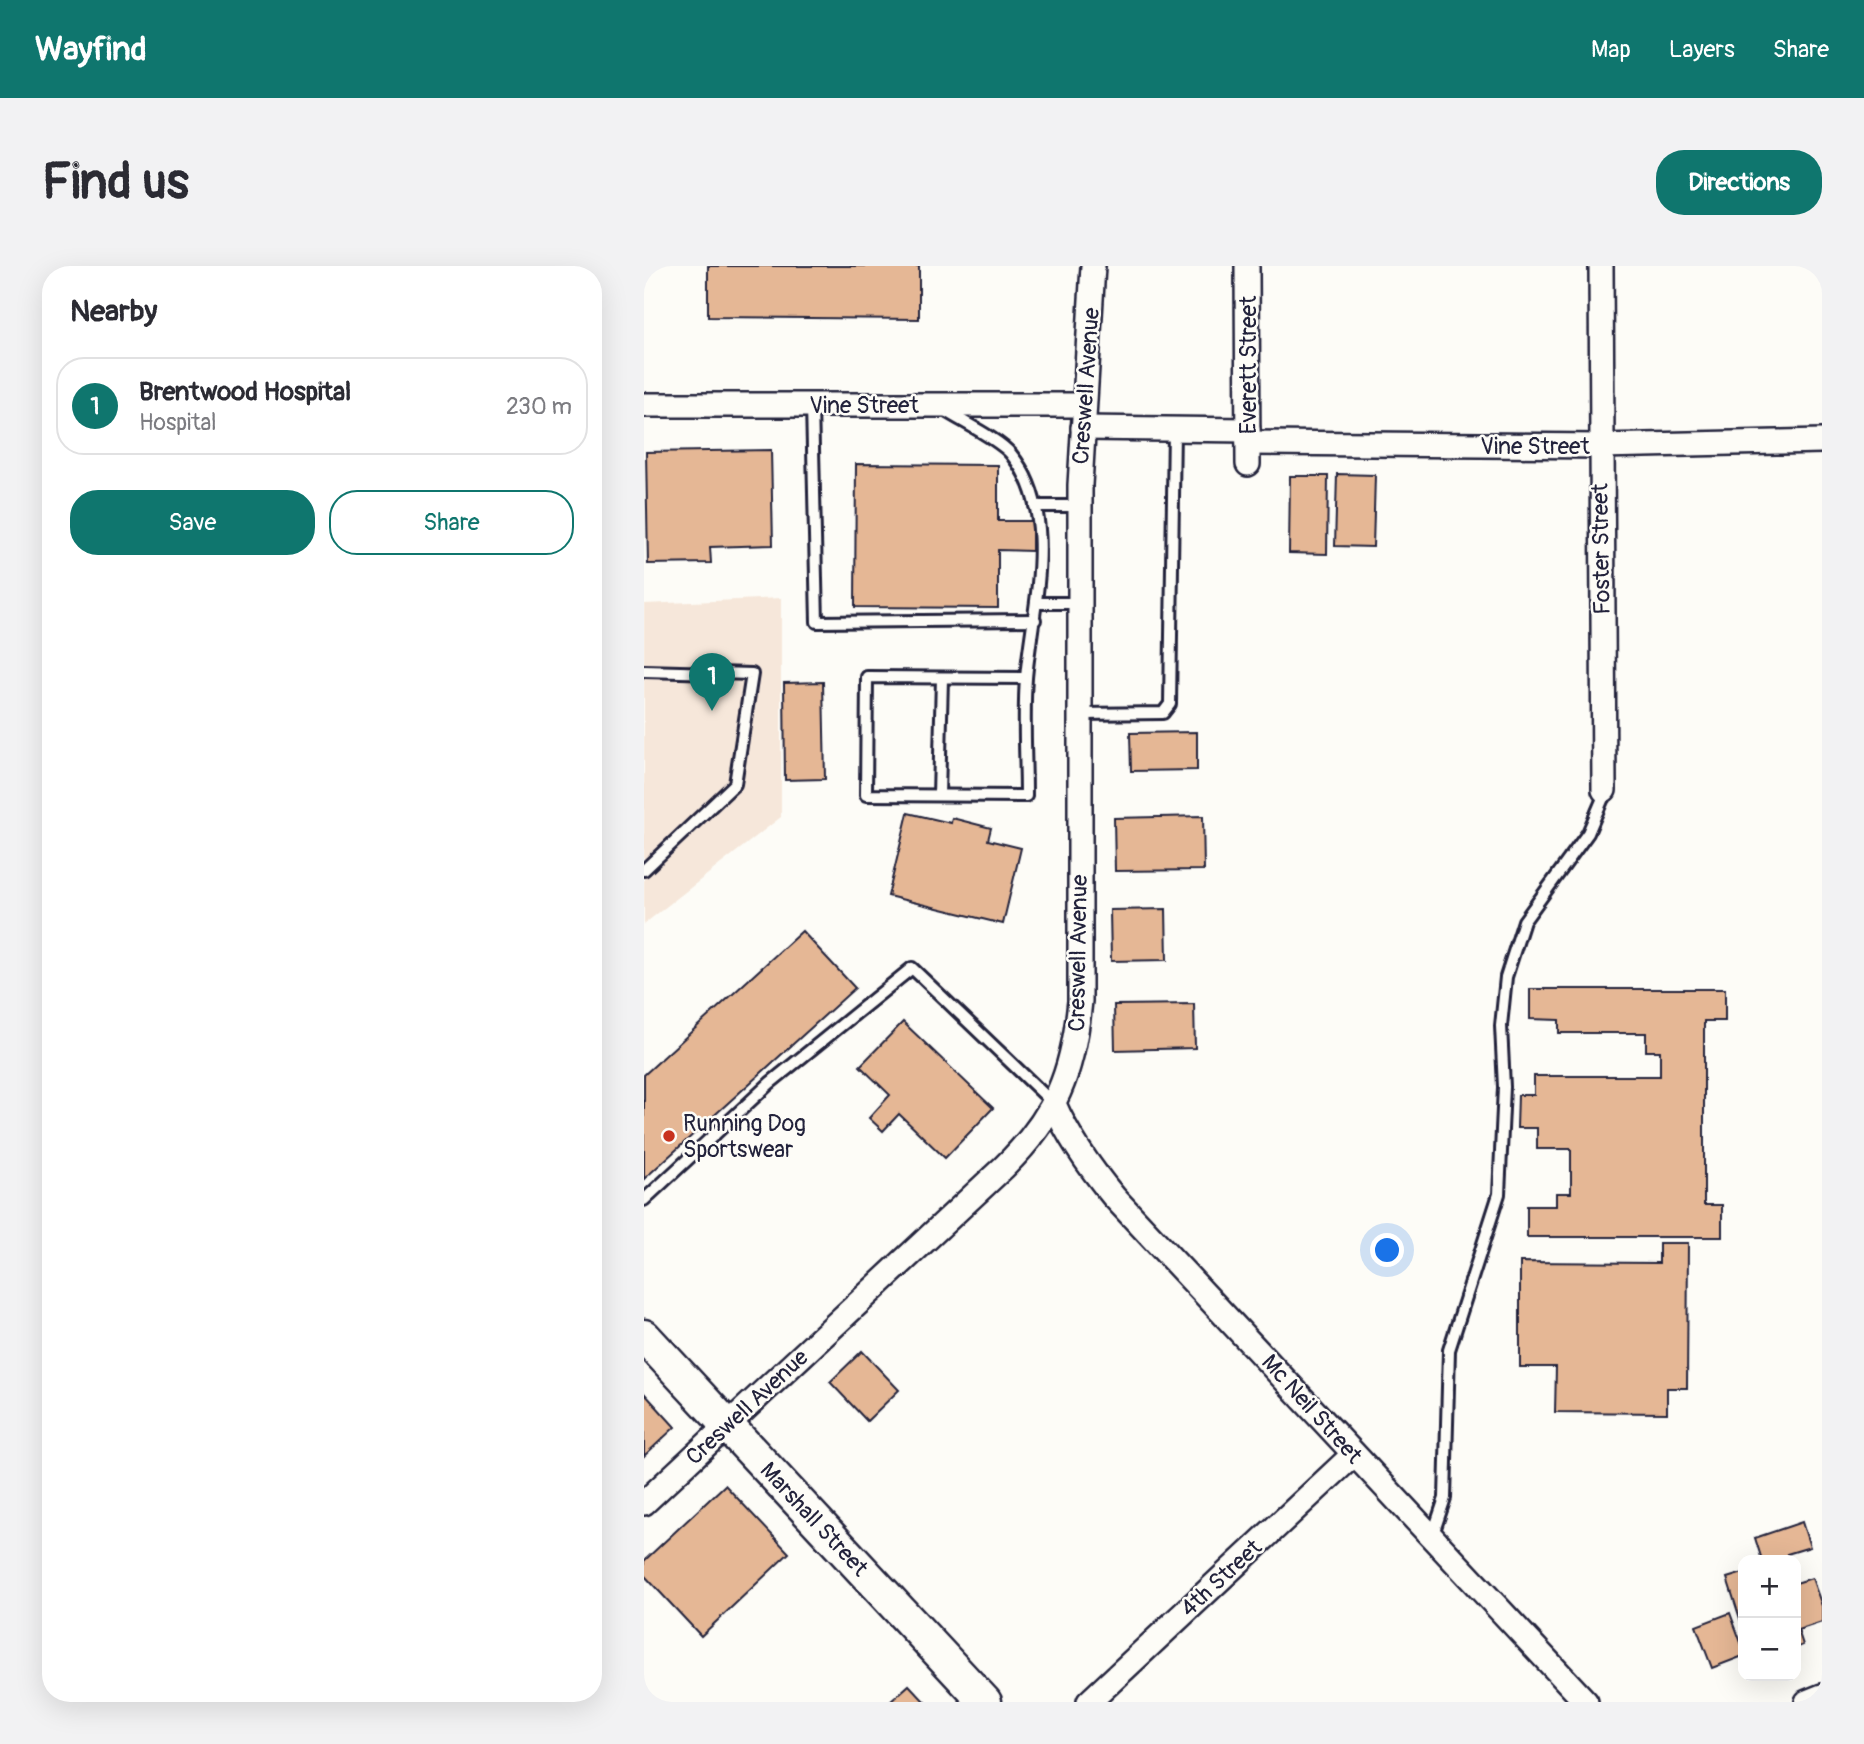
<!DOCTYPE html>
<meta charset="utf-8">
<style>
body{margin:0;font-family:Pangolin,sans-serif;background:#f2f2f3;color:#2b2b33}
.controls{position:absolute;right:21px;bottom:21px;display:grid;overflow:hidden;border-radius:14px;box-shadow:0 7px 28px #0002}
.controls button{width:63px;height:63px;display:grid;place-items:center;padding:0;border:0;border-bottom:2px solid #e1e1e2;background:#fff;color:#2b2b33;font:35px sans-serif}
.you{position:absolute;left:744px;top:985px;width:24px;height:24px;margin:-18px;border:5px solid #fff;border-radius:50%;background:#1a73e8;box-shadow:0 0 0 10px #1a73e833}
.badge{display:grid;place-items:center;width:46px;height:46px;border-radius:50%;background:#0f766e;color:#fff;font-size:23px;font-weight:700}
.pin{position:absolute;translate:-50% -58px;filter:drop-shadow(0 2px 4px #0008)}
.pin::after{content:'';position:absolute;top:37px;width:24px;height:21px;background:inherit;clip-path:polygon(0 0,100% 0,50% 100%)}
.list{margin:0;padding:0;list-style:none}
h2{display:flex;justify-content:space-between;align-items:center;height:91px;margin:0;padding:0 28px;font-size:30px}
h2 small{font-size:23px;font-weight:400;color:#7c7c81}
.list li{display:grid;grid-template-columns:46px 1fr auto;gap:21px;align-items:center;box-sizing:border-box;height:98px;margin:0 14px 14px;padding:0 14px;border:2px solid #e1e1e2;border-radius:28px}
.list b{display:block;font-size:26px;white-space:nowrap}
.list p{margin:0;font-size:23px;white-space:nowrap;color:#7c7c81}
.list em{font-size:23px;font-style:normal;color:#7c7c81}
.actions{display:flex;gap:14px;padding:21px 28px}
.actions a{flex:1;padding:16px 0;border:2px solid #0f766e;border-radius:28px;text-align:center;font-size:24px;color:#0f766e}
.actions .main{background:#0f766e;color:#fff}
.map{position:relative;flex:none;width:1178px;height:1436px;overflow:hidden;border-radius:28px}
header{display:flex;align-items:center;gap:42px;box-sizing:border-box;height:98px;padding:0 35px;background:#0f766e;color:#fff}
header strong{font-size:33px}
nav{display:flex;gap:38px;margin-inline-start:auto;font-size:24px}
.intro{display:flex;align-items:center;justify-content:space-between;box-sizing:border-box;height:168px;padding:0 42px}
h1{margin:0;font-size:49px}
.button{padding:18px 32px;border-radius:28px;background:#0f766e;color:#fff;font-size:24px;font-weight:700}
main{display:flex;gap:42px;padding:0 42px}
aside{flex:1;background:#fff;border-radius:28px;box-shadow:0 7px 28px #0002}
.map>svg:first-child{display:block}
</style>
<header>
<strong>Wayfind</strong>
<nav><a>Map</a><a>Layers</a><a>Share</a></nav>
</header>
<div class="intro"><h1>Find us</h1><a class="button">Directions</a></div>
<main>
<aside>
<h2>Nearby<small></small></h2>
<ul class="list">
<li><span class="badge">1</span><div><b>Brentwood Hospital</b><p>Hospital</p></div><em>230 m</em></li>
</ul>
<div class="actions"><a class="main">Save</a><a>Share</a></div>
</aside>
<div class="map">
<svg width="1178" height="1436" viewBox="0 0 1178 1436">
<rect width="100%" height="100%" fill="#fdfcf7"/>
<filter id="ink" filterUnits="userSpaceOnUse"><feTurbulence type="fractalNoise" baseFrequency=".0143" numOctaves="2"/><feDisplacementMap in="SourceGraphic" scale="14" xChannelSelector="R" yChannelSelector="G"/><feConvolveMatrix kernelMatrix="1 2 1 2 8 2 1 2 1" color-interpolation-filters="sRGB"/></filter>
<g filter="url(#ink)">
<!-- built -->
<path fill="#f6e7da" d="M 137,332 L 137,551 L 0,658 L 0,338 Z"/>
<!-- building -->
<g fill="#e5b795" stroke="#22223b" stroke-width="2">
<path d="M 64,0 L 275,0 L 275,53 L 64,51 Z"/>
<path d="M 127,184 L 129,279 L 66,281 L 67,297 L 4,298 L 2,186 Z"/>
<path d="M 212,198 L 354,199 L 354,255 L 388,255 L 388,285 L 354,284 L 354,342 L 211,341 Z"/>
<path d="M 693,208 L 731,209 L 729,281 L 691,280 Z"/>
<path d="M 646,210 L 684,210 L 683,288 L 645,287 Z"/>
<path d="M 179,416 L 181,513 L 141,514 L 140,417 Z"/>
<path d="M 553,466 L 553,504 L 487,505 L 486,467 Z"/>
<path d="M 264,547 L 307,557 L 308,552 L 347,562 L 344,574 L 377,582 L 359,658 L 244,630 Z"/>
<path d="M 559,550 L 560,604 L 471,605 L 470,552 Z"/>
<path d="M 522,643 L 523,694 L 467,695 L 466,644 Z"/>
<path d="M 158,665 L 211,722 L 0,913 L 0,809 Z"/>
<path d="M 886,723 L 1081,723 L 1081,755 L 1060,755 L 1060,939 L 1078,939 L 1078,971 L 883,971 L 883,940 L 912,940 L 912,927 L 927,927 L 927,883 L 893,883 L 893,862 L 873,862 L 874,829 L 890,829 L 890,810 L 1016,810 L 1016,785 L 1002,785 L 1002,767 L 915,767 L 915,754 L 886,753 Z"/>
<path d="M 550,738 L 551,782 L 471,784 L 470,739 Z"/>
<path d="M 259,756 L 349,842 L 301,892 L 255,848 L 239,865 L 225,852 L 246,829 L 216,800 Z"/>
<path d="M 1015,977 L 1044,977 L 1043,1122 L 1023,1122 L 1023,1147 L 911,1146 L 912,1101 L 876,1101 L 876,996 L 1015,997 Z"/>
<path d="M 218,1085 L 255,1124 L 223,1155 L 186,1116 Z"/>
<path d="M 0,1127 L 31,1161 L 0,1190 Z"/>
<path d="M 81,1219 L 145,1287 L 57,1370 L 0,1309 L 0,1295 Z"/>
<path d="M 1158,1256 L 1166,1281 L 1143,1288 L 1145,1294 L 1118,1294 L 1111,1272 Z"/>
<path d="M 1099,1307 L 1099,1362 L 1083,1312 Z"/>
<path d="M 1168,1312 L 1178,1340 L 1178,1356 L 1154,1364 L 1159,1379 L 1152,1382 L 1152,1317 Z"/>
<path d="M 1086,1347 L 1099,1382 L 1099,1390 L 1068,1402 L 1052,1360 Z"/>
<path d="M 265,1419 L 281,1436 L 246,1436 Z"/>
</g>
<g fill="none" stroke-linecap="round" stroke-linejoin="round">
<!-- lane casing -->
<g stroke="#22223b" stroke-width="16">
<g id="lane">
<path d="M 168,139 L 173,356 L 391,354"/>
<path d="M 300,144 C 317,155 356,174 367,188 C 417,249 388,342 382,412 C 379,451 382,491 382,530 L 222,529 L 223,411 L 382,412"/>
<path d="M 391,240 L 436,240"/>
<path d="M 393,337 L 436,337"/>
<path d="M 0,405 L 108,408 L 91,518 L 0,604"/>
<path d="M 436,448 L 519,447 L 526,438 L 530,163"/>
<path d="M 295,529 L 298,412"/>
<path d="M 0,934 L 126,817 L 268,702 L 410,838"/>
<path d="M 788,1271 L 801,1232 L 805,1084 L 855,928 L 860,821 L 857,760 L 862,711 L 880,655 L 944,567 L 959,532 L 960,524"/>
</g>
</g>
<!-- street casing -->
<g stroke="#22223b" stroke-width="28">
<g id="street">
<path d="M 603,0 L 604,198"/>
<path d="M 957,0 L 960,524"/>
<path d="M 0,139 L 440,139"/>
<path d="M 439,162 L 604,164"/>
<path d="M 604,177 L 956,180 L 1178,175"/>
<path d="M 410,838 C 425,873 446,902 470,931 L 942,1436"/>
<path d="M 0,1237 L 360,901 C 412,850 429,807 436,735 L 436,219 L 449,0"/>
<path d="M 445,1436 L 709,1189"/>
<path d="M 1163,1436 L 1178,1430"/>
</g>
</g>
<!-- secondary casing -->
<g stroke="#22223b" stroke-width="37">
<g id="secondary">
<path id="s1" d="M 0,1070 L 341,1436"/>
</g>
</g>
<!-- lane -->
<use href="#lane" stroke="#fdfcf7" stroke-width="10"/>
<!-- street -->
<use href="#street" stroke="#fdfcf7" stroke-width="23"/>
<!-- secondary -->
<use href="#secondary" stroke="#fdfcf7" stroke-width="32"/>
</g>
</g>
<!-- markers -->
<circle fill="#c8321e" stroke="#fdfcf7" stroke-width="2.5" cx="25" cy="870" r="7"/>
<g text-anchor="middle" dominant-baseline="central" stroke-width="5" stroke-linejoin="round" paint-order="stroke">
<!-- street labels -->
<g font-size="23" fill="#22223b" stroke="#fdfcf7">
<text transform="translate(604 99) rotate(-90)">Everett Street</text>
<text transform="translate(442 120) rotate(-86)">Creswell Avenue</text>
<text x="220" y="139">Vine Street</text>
<text x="891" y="180">Vine Street</text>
<text transform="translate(957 283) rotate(-91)">Foster Street</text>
<text transform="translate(434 687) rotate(-89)">Creswell Avenue</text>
<text transform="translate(103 1141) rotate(-43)">Creswell Avenue</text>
<text transform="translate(668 1143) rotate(48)">Mc Neil Street</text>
<text stroke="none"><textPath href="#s1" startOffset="250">Marshall Street</textPath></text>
<text transform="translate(577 1312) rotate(-43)">4th Street</text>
</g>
<!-- poi labels -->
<g font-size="23" fill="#22223b" stroke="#fdfcf7" text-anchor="start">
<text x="39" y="857">Running Dog<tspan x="39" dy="26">Sportswear</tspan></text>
</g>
</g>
</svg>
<div class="controls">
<button>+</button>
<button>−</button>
</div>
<div class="you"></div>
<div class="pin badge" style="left:68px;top:445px">1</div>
</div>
</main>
